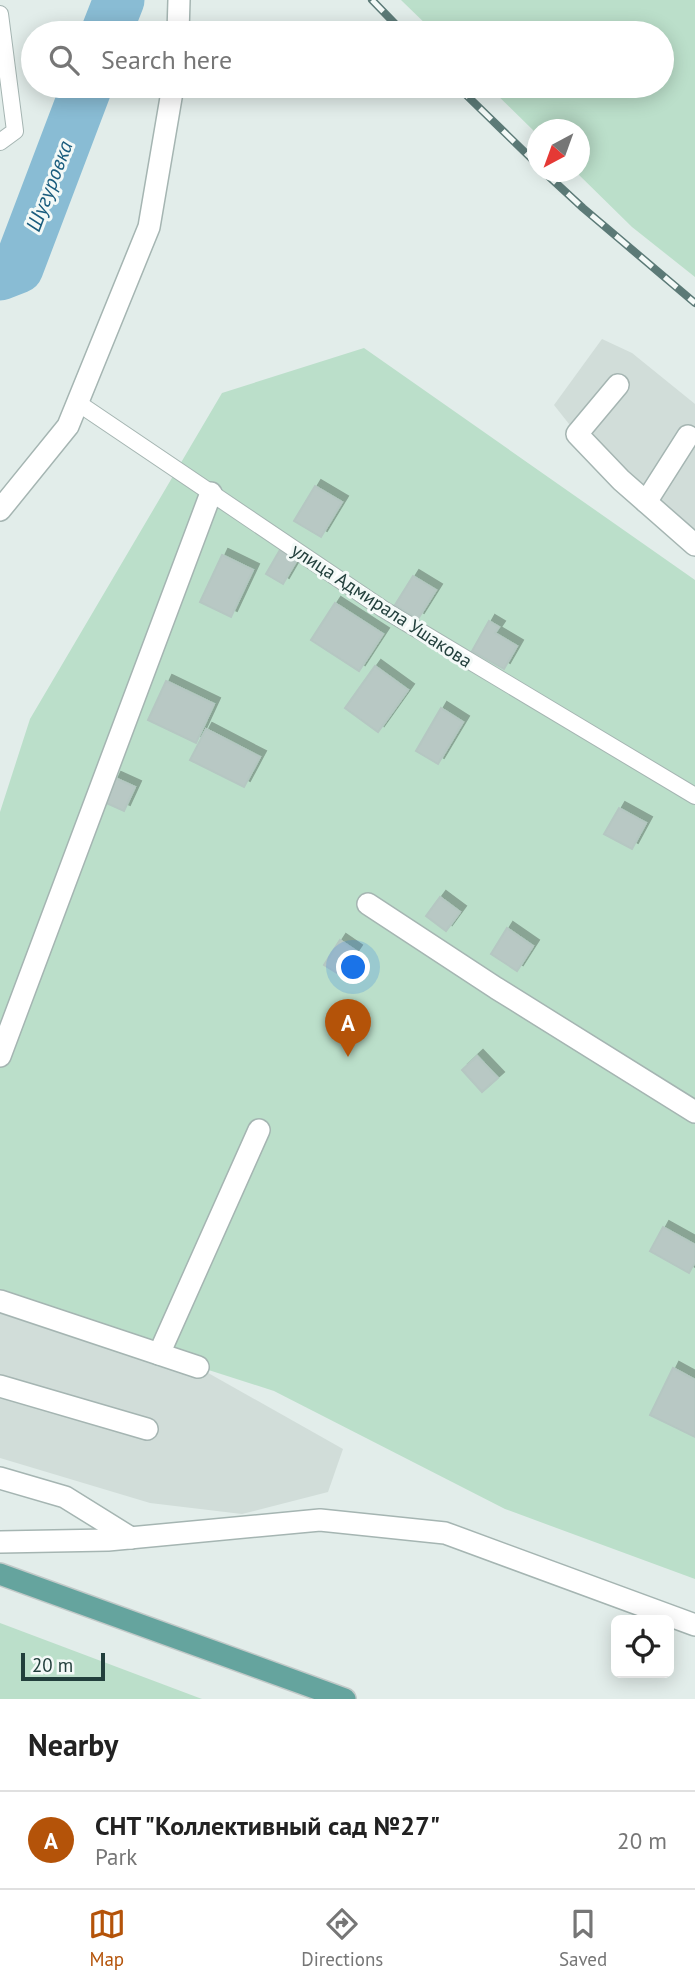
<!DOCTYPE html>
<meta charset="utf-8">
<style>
body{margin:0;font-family:"PT Sans",sans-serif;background:#f6f6f6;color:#222}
.controls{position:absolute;right:21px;bottom:21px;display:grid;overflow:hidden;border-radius:10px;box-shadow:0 4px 18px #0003}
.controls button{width:63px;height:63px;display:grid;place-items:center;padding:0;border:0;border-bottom:2px solid #e0e0e0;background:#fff;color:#222;font:35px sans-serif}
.compass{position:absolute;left:527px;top:119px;width:63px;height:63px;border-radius:50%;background:#fff;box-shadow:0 4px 18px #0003;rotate:221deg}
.scale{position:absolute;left:21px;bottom:18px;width:84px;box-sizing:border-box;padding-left:7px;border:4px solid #223f3c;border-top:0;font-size:19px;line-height:24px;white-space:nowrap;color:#223f3c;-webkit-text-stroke:5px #f3f9f7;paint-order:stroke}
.you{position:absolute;left:354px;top:968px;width:24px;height:24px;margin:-18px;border:5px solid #fff;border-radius:50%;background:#1a73e8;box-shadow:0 0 0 10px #1a73e833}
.badge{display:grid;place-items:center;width:46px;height:46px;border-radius:50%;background:#b45309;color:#fff;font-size:23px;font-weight:700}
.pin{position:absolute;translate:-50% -58px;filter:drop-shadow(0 2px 4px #0008)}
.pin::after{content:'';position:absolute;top:37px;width:24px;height:21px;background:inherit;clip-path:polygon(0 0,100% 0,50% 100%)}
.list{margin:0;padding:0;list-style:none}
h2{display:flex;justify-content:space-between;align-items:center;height:91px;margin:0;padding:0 28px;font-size:30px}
h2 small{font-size:23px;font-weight:400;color:#767676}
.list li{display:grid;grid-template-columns:46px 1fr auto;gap:21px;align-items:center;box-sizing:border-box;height:98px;padding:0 28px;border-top:2px solid #e0e0e0}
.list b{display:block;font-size:26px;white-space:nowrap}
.list p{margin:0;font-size:23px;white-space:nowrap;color:#767676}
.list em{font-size:23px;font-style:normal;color:#767676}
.icon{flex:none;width:38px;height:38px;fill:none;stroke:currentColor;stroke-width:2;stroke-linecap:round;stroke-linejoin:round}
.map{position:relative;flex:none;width:695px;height:1699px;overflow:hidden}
.search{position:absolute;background:#fff;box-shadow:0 4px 18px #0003;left:21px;right:21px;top:21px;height:77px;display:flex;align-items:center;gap:18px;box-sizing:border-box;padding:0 24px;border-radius:38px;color:#767676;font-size:26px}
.sheet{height:189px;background:#fff}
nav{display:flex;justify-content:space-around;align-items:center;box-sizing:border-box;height:98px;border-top:2px solid #e0e0e0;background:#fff;font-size:19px;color:#767676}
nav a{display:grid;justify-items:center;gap:4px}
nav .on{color:#b45309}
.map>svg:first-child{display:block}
</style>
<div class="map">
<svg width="695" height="1699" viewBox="0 0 695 1699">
<defs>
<filter id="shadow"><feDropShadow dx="6" dy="-6" stdDeviation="0" flood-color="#0004"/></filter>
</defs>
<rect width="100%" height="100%" fill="#e2edea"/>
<!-- built -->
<g fill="#d1ddd9">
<path d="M 602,339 L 632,353 L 695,404 L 695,547 L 577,434 L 554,405 Z"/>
<path d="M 0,1293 L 171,1352 L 343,1449 L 328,1492 L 242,1514 L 150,1503 L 0,1458 Z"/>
</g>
<!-- green -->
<g fill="#bbdfca">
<path d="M 401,0 L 695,0 L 695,277 L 632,227 L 576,172 L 580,172 L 580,130 L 538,130 L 537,134 L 488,86 L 662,86 L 662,33 L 435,33 Z"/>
<path d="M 364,348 L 695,580 L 695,1579 L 505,1509 L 274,1391 L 0,1303 L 0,812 L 30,719 L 222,393 Z"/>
<path d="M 0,1623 L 202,1699 L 0,1699 Z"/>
</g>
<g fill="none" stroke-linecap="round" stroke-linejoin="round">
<!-- river -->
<g stroke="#89bcd4" stroke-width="51">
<path d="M 106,33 L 119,0"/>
<path d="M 0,275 L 18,268 L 87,86"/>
</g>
</g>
<!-- building -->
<g fill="#b8c8c4" stroke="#b5c7c2" stroke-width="2" filter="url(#shadow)">
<path d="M 315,486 L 342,502 L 321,537 L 294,521 Z"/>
<path d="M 281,548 L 298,558 L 283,584 L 266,574 Z"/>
<path d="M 222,555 L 253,570 L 231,617 L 200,602 Z"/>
<path d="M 413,576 L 436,590 L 418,619 L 395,605 Z"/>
<path d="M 335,603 L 383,634 L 359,671 L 311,640 Z"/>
<path d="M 489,621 L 499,627 L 495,633 L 517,646 L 504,669 L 472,651 Z"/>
<path d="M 375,666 L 408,690 L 378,732 L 345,708 Z"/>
<path d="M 166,681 L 214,704 L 196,743 L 148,720 Z"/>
<path d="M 441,708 L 463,722 L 438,764 L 416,751 Z"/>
<path d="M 206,729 L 260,757 L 244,787 L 190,760 Z"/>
<path d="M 115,778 L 135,787 L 124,811 L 104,802 Z"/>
<path d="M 619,808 L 646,823 L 632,849 L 604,834 Z"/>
<path d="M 440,897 L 460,912 L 446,931 L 426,916 Z"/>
<path d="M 507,928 L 533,946 L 517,971 L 491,954 Z"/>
<path d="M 340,940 L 356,951 L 340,975 L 324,965 Z"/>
<path d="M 477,1056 L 498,1078 L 482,1092 L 462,1070 Z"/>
<path d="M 663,1227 L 695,1245 L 695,1262 L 689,1273 L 650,1251 Z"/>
<path d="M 673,1368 L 695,1380 L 695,1437 L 650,1415 Z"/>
</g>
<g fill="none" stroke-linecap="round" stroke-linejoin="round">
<!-- service casing -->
<g stroke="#a5b5b2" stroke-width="18">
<g id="service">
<path d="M 0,14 L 15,131 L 0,142"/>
<path d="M 78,403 L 383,609 L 695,796"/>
</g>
</g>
<!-- minor casing -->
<g stroke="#a5b5b2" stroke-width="24">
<g id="minor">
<path d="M 178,33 L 179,0"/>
<path d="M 618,385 L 577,434 L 621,480 L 695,545"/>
<path d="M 646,502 L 688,436"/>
<path d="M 0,510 L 68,426 L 149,227 L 173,86"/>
<path d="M 368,904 L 496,988 L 695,1112"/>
<path d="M 0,1056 L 211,493"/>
<path d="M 0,1301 L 198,1367"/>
<path d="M 159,1354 L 259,1130"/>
<path d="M 0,1386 L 147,1429"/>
<path d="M 0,1478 L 65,1497 L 131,1538"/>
<path d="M 0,1542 L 108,1540 L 320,1520 L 445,1533 L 695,1625"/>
</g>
</g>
<!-- primary casing -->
<g stroke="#c1c9c8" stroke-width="24">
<path id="primary" d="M 0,1574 L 345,1699"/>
</g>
<!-- service -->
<use href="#service" stroke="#fff" stroke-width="16"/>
<!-- minor -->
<use href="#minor" stroke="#fff" stroke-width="21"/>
<!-- primary -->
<use href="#primary" stroke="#65a49e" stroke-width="21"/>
<!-- rail casing -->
<g stroke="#5c7a77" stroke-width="8">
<g id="rail">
<path d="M 372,0 L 404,33"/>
<path d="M 457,86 L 538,165"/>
<path d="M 544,172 L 583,208 L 695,303"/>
</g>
</g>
<!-- rail -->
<use href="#rail" stroke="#f3f9f7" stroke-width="5" stroke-dasharray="16" stroke-linecap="butt"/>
</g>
<g text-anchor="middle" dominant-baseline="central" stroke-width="6" stroke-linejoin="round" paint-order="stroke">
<!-- street labels -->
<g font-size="19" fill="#223f3c" stroke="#f3f9f7">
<text transform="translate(382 605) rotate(33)">улица Адмирала Ушакова</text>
</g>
<!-- water labels -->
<g font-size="21" font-style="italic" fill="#195c7d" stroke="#f3f9f7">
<text transform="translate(49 186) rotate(-69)">Шугуровка</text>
</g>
</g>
</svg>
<div class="controls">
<button><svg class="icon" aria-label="locate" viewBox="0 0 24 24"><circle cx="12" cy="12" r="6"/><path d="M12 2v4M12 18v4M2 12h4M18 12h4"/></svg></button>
</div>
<svg class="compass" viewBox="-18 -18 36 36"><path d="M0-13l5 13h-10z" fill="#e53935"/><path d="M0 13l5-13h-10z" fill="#767676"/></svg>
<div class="scale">20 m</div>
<div class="you"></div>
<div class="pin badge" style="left:348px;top:1057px">A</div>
<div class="search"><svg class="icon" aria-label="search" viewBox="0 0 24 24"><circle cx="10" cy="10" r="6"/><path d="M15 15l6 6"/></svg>Search here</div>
</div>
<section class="sheet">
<h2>Nearby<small></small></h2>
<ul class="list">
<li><span class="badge">A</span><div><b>СНТ &quot;Коллективный сад №27&quot;</b><p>Park</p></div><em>20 m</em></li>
</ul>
</section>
<nav>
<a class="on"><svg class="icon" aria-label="map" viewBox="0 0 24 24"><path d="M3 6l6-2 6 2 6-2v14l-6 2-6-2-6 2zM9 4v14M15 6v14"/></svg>Map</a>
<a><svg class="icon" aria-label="directions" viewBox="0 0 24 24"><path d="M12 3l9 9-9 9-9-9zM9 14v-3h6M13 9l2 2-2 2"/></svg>Directions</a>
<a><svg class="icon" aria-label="saved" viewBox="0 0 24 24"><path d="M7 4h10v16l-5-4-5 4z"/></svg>Saved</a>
</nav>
